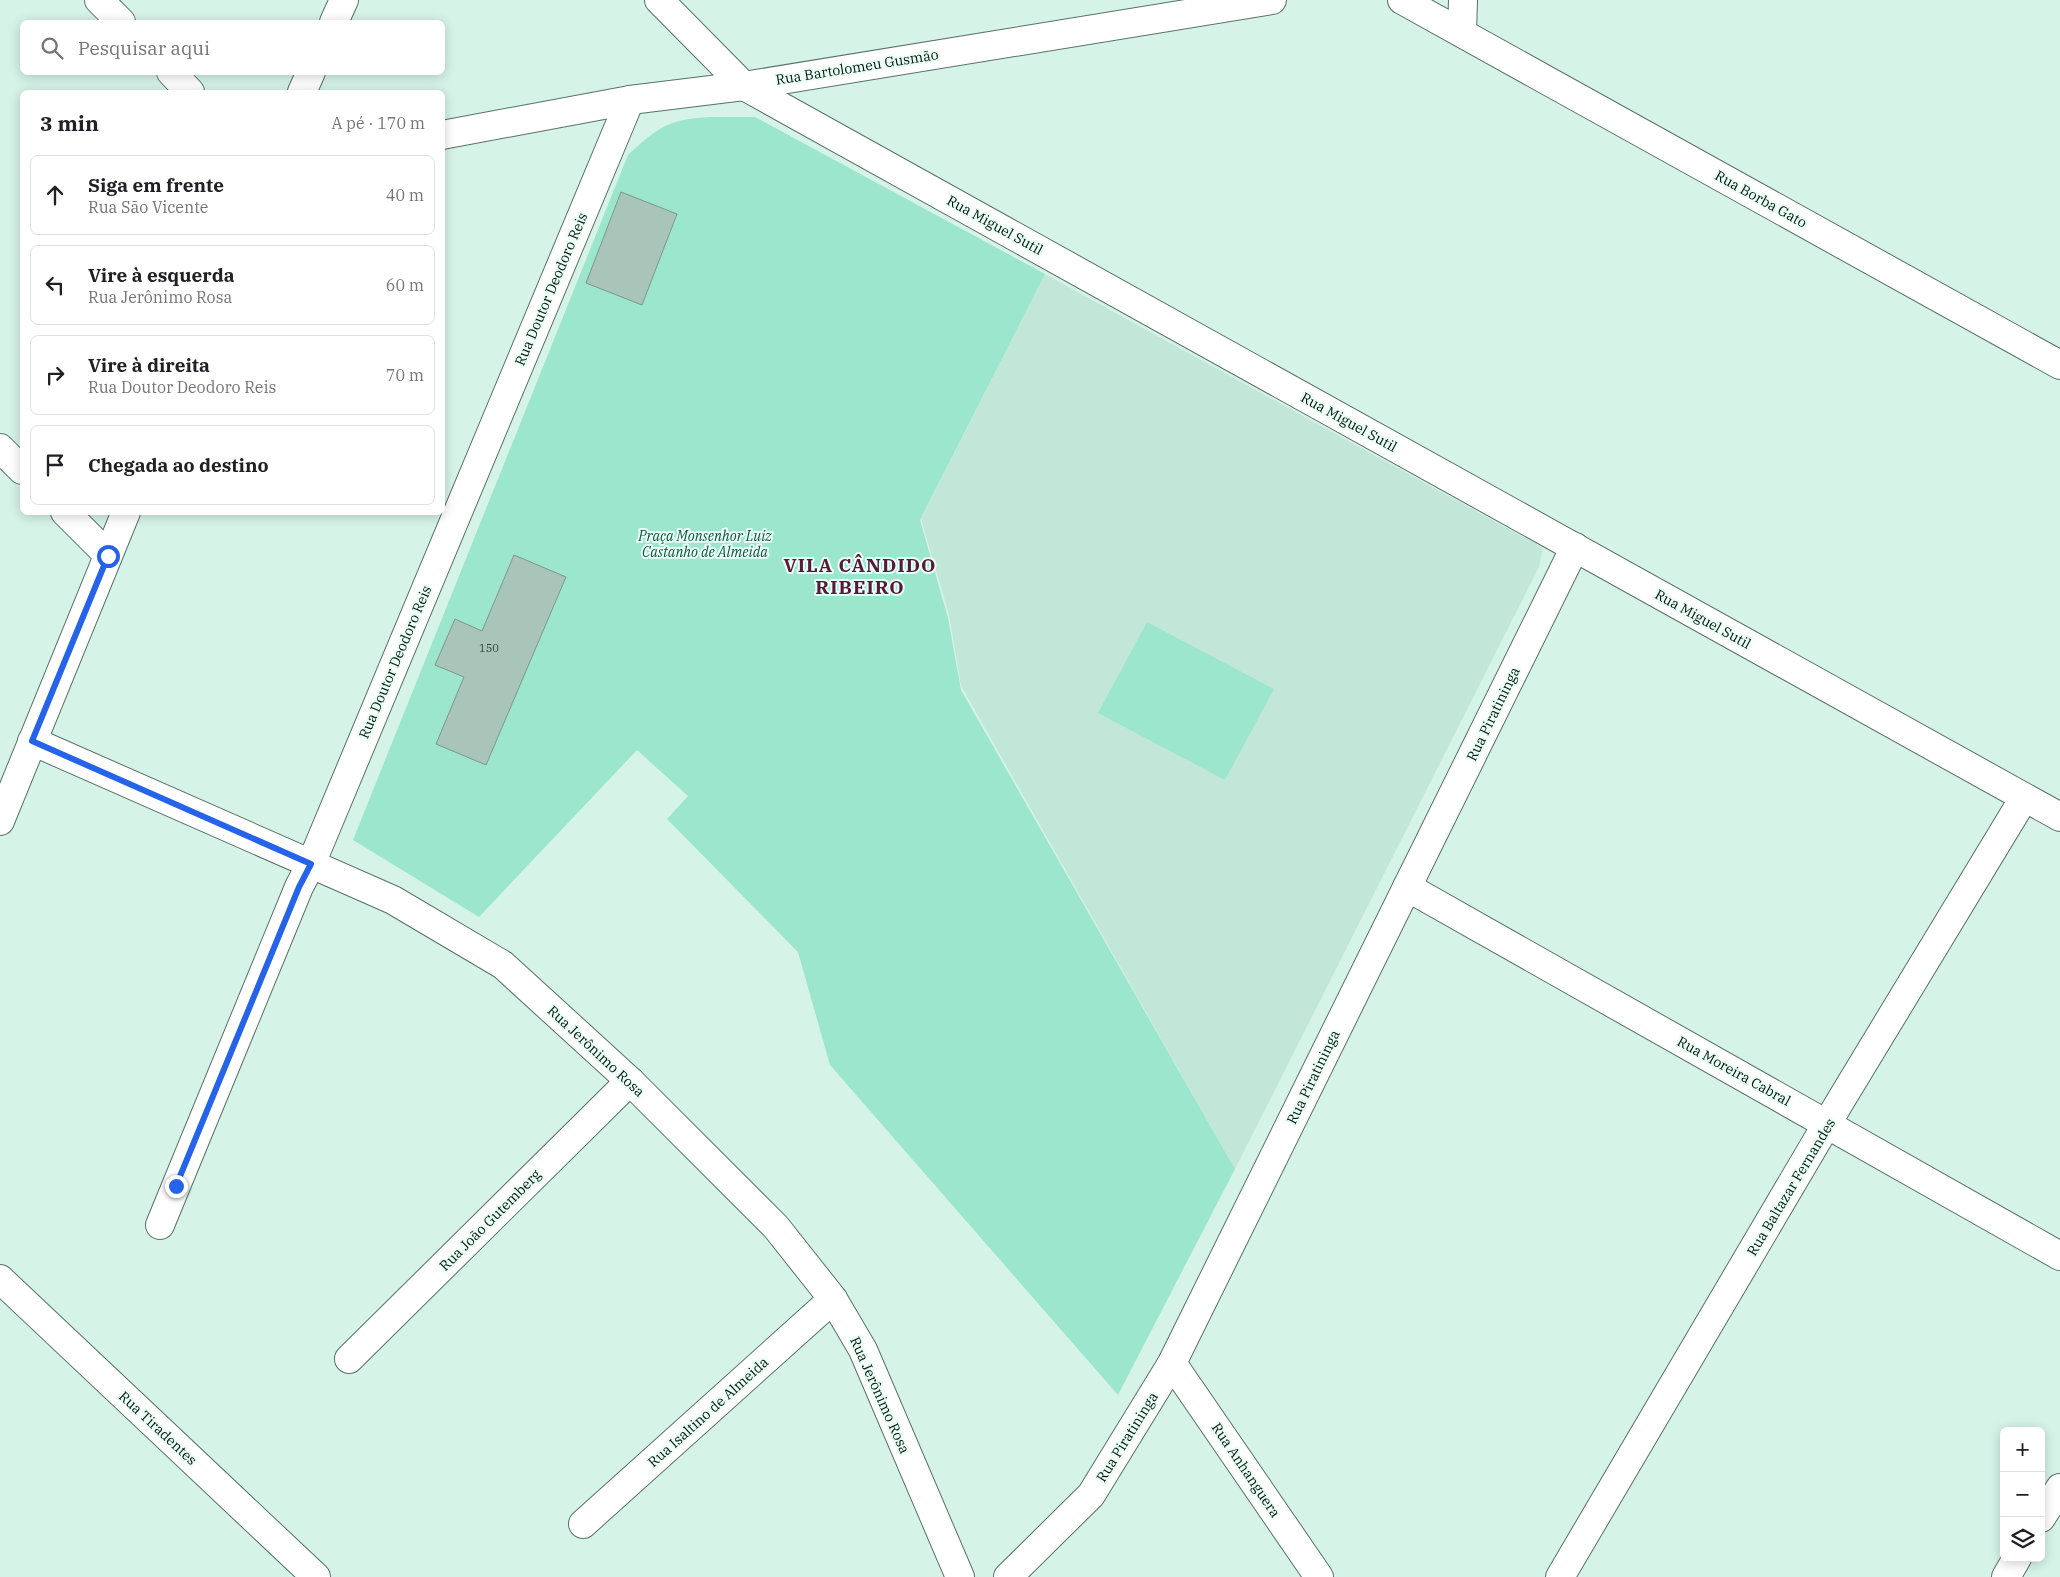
<!DOCTYPE html>
<html lang="pt">
<meta charset="utf-8">
<style>
body{margin:0;font-family:"IBM Plex Serif",serif;background:#f6f6f6;color:#202124}
.controls{position:absolute;right:15px;bottom:15px;display:grid;overflow:hidden;border-radius:8px;box-shadow:0 2px 12px #0003}
.controls button{width:45px;height:45px;display:grid;place-items:center;padding:0;border:0;border-bottom:1px solid #e0e0e0;background:#fff;color:#202124;font:25px sans-serif}
.stop{position:absolute;width:15px;height:15px;margin:-11px;border:4px solid #2563eb;border-radius:50%;background:#fff}
.stop.end{background:#2563eb;border-color:#fff;box-shadow:0 1px 5px #0008}
.list{margin:0;padding:0;list-style:none}
h2{display:flex;justify-content:space-between;align-items:center;height:65px;margin:0;padding:0 20px;font-size:21px}
h2 small{font-size:16px;font-weight:400;color:#757577}
.list li{display:grid;grid-template-columns:32px 1fr auto;gap:15px;align-items:center;box-sizing:border-box;height:80px;margin:0 10px 10px;padding:0 10px;border:1px solid #e0e0e0;border-radius:8px}
.list b{display:block;font-size:19px;white-space:nowrap}
.list p{margin:0;font-size:16px;white-space:nowrap;color:#757577}
.list em{font-size:16px;font-style:normal;color:#757577}
.icon{flex:none;width:28px;height:28px;fill:none;stroke:currentColor;stroke-width:2;stroke-linecap:round;stroke-linejoin:round}
.map{position:relative;flex:none;width:2060px;height:1577px;overflow:hidden}
.search{position:absolute;background:#fff;box-shadow:0 2px 12px #0003;left:20px;top:20px;width:425px;height:55px;display:flex;align-items:center;gap:12px;box-sizing:border-box;padding:0 18px;border-radius:8px;color:#757577;font-size:19px}
.panel{position:absolute;background:#fff;box-shadow:0 2px 12px #0003;left:20px;top:90px;width:425px;height:425px;border-radius:8px}
.map>svg:first-child{display:block}
</style>
<div class="map">
<svg width="2060" height="1577" viewBox="0 0 2060 1577">
<rect width="100%" height="100%" fill="#d6f3e8"/>
<!-- built -->
<path fill="#c2e7d9" d="M 1045,274 L 1543,548 L 1539,567 L 1235,1169 L 961,686 L 949,615 L 921,519 Z"/>
<!-- green -->
<g fill="#9ce6cd">
<path d="M 711,117 L 755,117 L 1045,274 L 920,520 L 948,618 L 961,690 L 1235,1169 L 1118,1395 L 830,1065 L 798,952 L 667,819 L 688,796 L 637,750 L 479,917 L 353,840 L 628,155 C 658,127 669,119 711,117 Z"/>
<path d="M 1147,622 L 1274,689 L 1225,780 L 1098,713 Z"/>
</g>
<!-- building -->
<g fill="#a9c5ba" stroke="#7c978d">
<path d="M 621,192 L 677,214 L 642,305 L 586,283 Z"/>
<path d="M 514,555 L 566,577 L 486,765 L 436,744 L 464,677 L 435,665 L 455,619 L 482,631 Z"/>
</g>
<g fill="none" stroke-linecap="round" stroke-linejoin="round">
<!-- minor casing -->
<g stroke="#587168" stroke-width="30">
<g id="minor">
<path d="M 99,0 L 121,22"/>
<path d="M 659,0 L 744,86 L 2060,817"/>
<path d="M 1402,0 L 2060,365"/>
<path d="M 334,22 L 344,0"/>
<path d="M 1462,33 L 1463,0"/>
<path d="M 171,72 L 190,92"/>
<path d="M 302,92 L 311,72"/>
<path d="M 442,135 L 630,100 L 744,86 L 1272,0"/>
<path d="M 0,448 L 22,470"/>
<path d="M 65,512 L 108,555"/>
<path d="M 32,741 L 393,900 L 503,965 L 630,1081 L 776,1227 L 833,1299 L 863,1350 L 960,1577"/>
<path d="M 0,821 L 126,512"/>
<path d="M 1407,887 L 2060,1256"/>
<path d="M 160,1225 L 299,887 L 311,864 L 630,100"/>
<path d="M 0,1279 L 316,1577"/>
<path d="M 349,1359 L 630,1081"/>
<path d="M 1172,1363 L 1319,1577"/>
<path d="M 2041,1518 L 2060,1488"/>
<path d="M 583,1524 L 833,1299"/>
<path d="M 1008,1577 L 1091,1495 L 1172,1363 L 1575,547"/>
<path d="M 1560,1577 L 1841,1100 L 2024,798"/>
<path d="M 2006,1577 L 2017,1558"/>
</g>
</g>
<!-- minor -->
<use href="#minor" stroke="#fff" stroke-width="28"/>
</g>
<g fill="none" stroke-linecap="round" stroke-linejoin="round">
<!-- route -->
<path stroke="#2563eb" stroke-width="6" d="M 108,556 L 32,741 L 311,864 L 299,887 L 176,1186"/>
</g>
<g text-anchor="middle" dominant-baseline="central" stroke-width="4" stroke-linejoin="round" paint-order="stroke">
<!-- number labels -->
<g font-size="11" fill="#31403a">
<text x="489" y="648">150</text>
</g>
<!-- street labels -->
<g font-size="14" fill="#09130f" stroke="#e8fff6">
<text transform="translate(857 67) rotate(-9)">Rua Bartolomeu Gusmão</text>
<text transform="translate(1761 199) rotate(29)">Rua Borba Gato</text>
<text transform="translate(995 225) rotate(29)">Rua Miguel Sutil</text>
<text transform="translate(551 289) rotate(-67)">Rua Doutor Deodoro Reis</text>
<text transform="translate(1349 422) rotate(29)">Rua Miguel Sutil</text>
<text transform="translate(1703 619) rotate(29)">Rua Miguel Sutil</text>
<text transform="translate(395 662) rotate(-67)">Rua Doutor Deodoro Reis</text>
<text transform="translate(1493 714) rotate(-64)">Rua Piratininga</text>
<text transform="translate(596 1051) rotate(43)">Rua Jerônimo Rosa</text>
<text transform="translate(1734 1071) rotate(29)">Rua Moreira Cabral</text>
<text transform="translate(1313 1077) rotate(-64)">Rua Piratininga</text>
<text transform="translate(1791 1187) rotate(-59)">Rua Baltazar Fernandes</text>
<text transform="translate(490 1220) rotate(-45)">Rua João Gutemberg</text>
<text transform="translate(880 1395) rotate(66)">Rua Jerônimo Rosa</text>
<text transform="translate(708 1412) rotate(-42)">Rua Isaltino de Almeida</text>
<text transform="translate(158 1428) rotate(43)">Rua Tiradentes</text>
<text transform="translate(1127 1437) rotate(-58)">Rua Piratininga</text>
<text transform="translate(1246 1470) rotate(56)">Rua Anhanguera</text>
</g>
<!-- park labels -->
<g font-size="14" font-style="italic" fill="#13503f" stroke="#e8fff6">
<text x="705" y="536">Praça Monsenhor Luiz<tspan x="705" dy="16">Castanho de Almeida</tspan></text>
</g>
<!-- district labels -->
<g font-size="19" font-weight="bold" letter-spacing="1" fill="#57183a" stroke="#e8fff6">
<text x="860" y="565">VILA CÂNDIDO<tspan x="860" dy="22">RIBEIRO</tspan></text>
</g>
</g>
</svg>
<div class="controls">
<button>+</button>
<button>−</button>
<button><svg class="icon" aria-label="layers" viewBox="0 0 24 24"><path d="M12 4l9 5-9 5-9-5zM3 14l9 5 9-5"/></svg></button>
</div>
<div class="stop" style="left:108px;top:556px"></div>
<div class="stop end" style="left:176px;top:1186px"></div>
<div class="search"><svg class="icon" aria-label="search" viewBox="0 0 24 24"><circle cx="10" cy="10" r="6"/><path d="M15 15l6 6"/></svg>Pesquisar aqui</div>
<section class="panel">
<h2>3 min<small>A pé · 170 m</small></h2>
<ul class="list">
<li><svg class="icon" aria-label="ahead" viewBox="0 0 24 24"><path d="M12 20V5M6 11l6-6 6 6"/></svg><div><b>Siga em frente</b><p>Rua São Vicente</p></div><em>40 m</em></li>
<li><svg class="icon" aria-label="left" viewBox="0 0 24 24"><path d="M17 20v-9H6M10 6l-5 5 5 5"/></svg><div><b>Vire à esquerda</b><p>Rua Jerônimo Rosa</p></div><em>60 m</em></li>
<li><svg class="icon" aria-label="right" viewBox="0 0 24 24"><path d="M7 20v-9h11M14 6l5 5-5 5"/></svg><div><b>Vire à direita</b><p>Rua Doutor Deodoro Reis</p></div><em>70 m</em></li>
<li><svg class="icon" aria-label="arrive" viewBox="0 0 24 24"><path d="M6 21V4h12l-3 4 3 4H6"/></svg><div><b>Chegada ao destino</b></div></li>
</ul>
</section>
</div>
